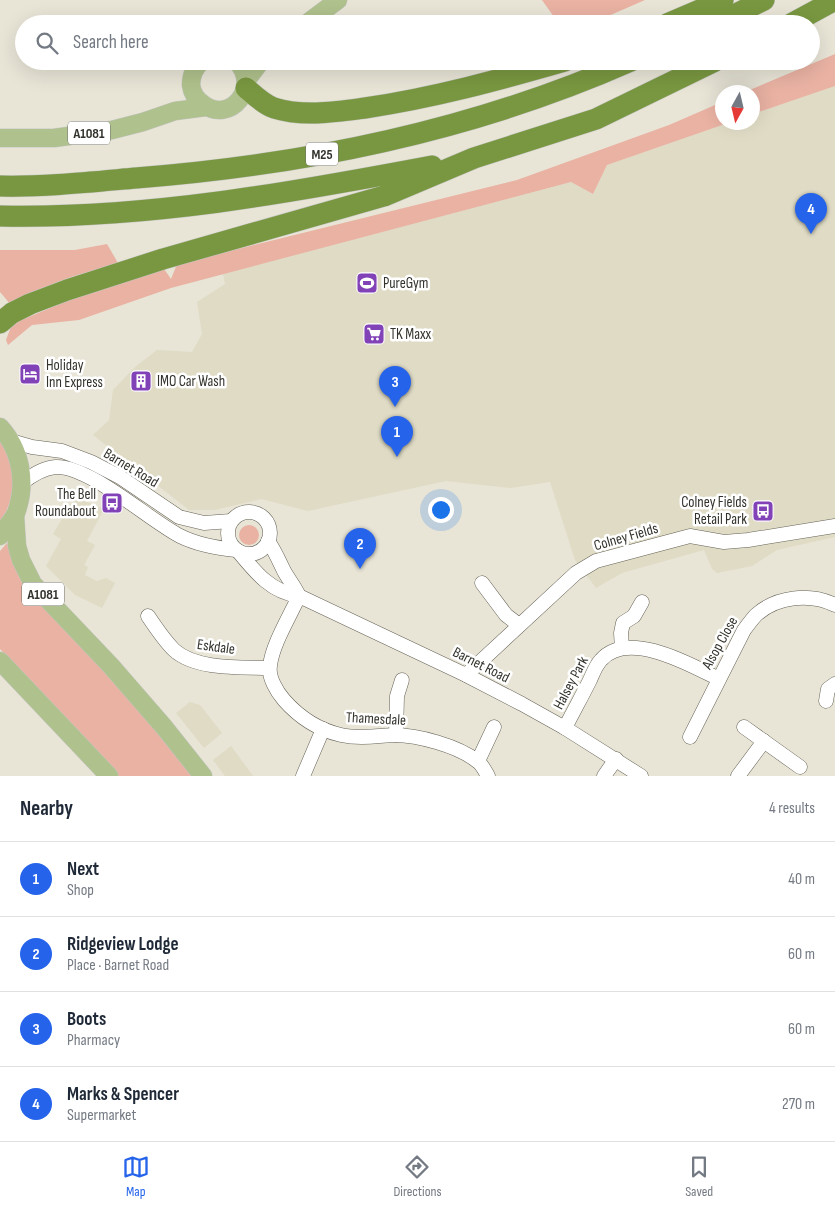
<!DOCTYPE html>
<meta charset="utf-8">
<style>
body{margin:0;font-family:"Sofia Sans Condensed",sans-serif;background:#f6f6f7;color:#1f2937}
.compass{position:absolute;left:715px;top:85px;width:45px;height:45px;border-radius:50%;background:#fff;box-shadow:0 5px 20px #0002;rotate:188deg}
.you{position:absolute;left:440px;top:509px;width:18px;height:18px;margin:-12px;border:4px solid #fff;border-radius:50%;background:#1a73e8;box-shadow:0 0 0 8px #1a73e833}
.badge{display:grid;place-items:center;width:32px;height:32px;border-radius:50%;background:#2563eb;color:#fff;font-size:16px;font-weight:700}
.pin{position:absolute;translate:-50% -41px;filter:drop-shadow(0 1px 2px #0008)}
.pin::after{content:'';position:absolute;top:26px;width:18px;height:15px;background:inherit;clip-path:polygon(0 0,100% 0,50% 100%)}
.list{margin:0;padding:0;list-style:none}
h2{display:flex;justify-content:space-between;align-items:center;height:65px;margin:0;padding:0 20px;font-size:21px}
h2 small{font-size:16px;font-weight:400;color:#747a83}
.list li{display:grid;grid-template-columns:32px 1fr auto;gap:15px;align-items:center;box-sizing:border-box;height:75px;padding:0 20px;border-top:1px solid #e0e1e3}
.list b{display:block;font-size:19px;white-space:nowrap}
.list p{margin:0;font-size:16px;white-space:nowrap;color:#747a83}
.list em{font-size:16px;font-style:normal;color:#747a83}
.icon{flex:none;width:28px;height:28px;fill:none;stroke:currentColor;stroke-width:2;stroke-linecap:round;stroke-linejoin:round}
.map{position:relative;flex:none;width:835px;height:776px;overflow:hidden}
.search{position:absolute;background:#fff;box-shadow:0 5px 20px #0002;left:15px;right:15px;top:15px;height:55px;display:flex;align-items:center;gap:12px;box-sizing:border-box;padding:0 18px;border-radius:28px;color:#747a83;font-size:19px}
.sheet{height:365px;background:#fff}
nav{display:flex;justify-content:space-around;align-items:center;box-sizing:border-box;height:70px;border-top:1px solid #e0e1e3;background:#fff;font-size:14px;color:#747a83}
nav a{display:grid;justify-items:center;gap:2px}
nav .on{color:#2563eb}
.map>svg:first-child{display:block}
</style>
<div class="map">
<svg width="835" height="776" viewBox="0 0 835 776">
<rect width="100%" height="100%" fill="#e8e5d7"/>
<!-- built -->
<g fill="#dfdbc5">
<path d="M 835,86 L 835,537 L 777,550 L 752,566 L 717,573 L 712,569 L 704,550 L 622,573 L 596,588 L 575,560 L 550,482 L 511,488 L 446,481 L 308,511 L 261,499 L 215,510 L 189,510 L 93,435 L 109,420 L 113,390 L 135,367 L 157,350 L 192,352 L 202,334 L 197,302 L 225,284 L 223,274 L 571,182 L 593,194 L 607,165 L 728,123 L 752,122 L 753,114 Z"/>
<path d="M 75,497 L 104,509 L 87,541 L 95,545 L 84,565 L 88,567 L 85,575 L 97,581 L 106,578 L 115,583 L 102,608 L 75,595 L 46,566 L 61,539 L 53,534 Z"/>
<path d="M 190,702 L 200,705 L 222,733 L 204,748 L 176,713 Z"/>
<path d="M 231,746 L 253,776 L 225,776 L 213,760 Z"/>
</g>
<!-- green -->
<g fill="#e9b2a3">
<path d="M 542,0 L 645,0 L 590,24 L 559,24 Z"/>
<path d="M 835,54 L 835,86 L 753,114 L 752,92 L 745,92 Z"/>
<path d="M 722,102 L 722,122 L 728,123 L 607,165 L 593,194 L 571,182 L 171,288 L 79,320 L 32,325 L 8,345 L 6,340 L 12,324 L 67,301 L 162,266 L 171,279 L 177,264 L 517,180 L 669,125 Z"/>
<path d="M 107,244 L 118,263 L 71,277 L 34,291 L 11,305 L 0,292 L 0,250 L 75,250 Z"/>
<path d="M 0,441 C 18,462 17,499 0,521 Z"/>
<circle cx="249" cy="535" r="10"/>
<path d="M 7,543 L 22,582 L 134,702 L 194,776 L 118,776 L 0,649 L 0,551 Z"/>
</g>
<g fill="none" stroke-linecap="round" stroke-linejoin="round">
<!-- minor casing -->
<g stroke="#656256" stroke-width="15">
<g id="minor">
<path d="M 11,441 L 32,447 L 62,451 L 91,462 L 120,477 L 179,517 L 204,523 L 231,521"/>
<path d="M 22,483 C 32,475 43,468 56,467 C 90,466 149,520 180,536 C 198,545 216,548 236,550"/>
<circle cx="249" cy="533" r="21"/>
<path d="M 268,541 C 275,551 279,561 284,571 C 289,580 295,587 299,596"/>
<path d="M 238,551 C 256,573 271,592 299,596 L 466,675 L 522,704 L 565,728 L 641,776"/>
<path d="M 482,583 L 506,615 L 519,625"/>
<path d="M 299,596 C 290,616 272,645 270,666 C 268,677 277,692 284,700 C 299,717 319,730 341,735 C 359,739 377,736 394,735 C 418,735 458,746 477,761 C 482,764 485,771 488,776"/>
<path d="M 148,616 C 156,628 164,640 174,650 C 196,670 241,667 269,668"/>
<path d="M 622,648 L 621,633 L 623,623 L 634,616 L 642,602"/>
<path d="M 466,675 L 576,573 L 596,561 L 690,536 L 724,542 L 748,540 L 835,526"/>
<path d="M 826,701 L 828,689 L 835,684"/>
<path d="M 744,727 L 800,767"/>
<path d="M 565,728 C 573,712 582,696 590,680 C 593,673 596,665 601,660 C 628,629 691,665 719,679"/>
<path d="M 396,735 L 397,696 L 402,680"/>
<path d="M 690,737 L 744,630 C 748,625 752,619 756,615 C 777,596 810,593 835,605"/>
<path d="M 478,761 L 494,727"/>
<path d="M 303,776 L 323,729"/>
<path d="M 604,776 L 616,759"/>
<path d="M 738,776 L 764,741"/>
</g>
</g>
<!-- major casing -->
<g stroke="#c6c6c4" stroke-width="19">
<g id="major">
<path d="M 306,24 L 338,0"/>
<path d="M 202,61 C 195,67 191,76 191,85 C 192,93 197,100 203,104 C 230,125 262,86 236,61"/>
<path d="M 246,81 L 261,61"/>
<path d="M 0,138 L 54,138 L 112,130 L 143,122 L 175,111 L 206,107"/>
<path d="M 0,427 C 21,450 27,483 16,513 C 12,521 5,528 0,536"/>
<path d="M 15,515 L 17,546 L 21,560 L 33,584 L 111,666 L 164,727 L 203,776"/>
<path d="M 0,661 L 109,776"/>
</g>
</g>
<!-- highway casing -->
<g stroke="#c6c6c4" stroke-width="22">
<g id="highway">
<path d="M 667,24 L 723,0"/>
<path d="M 716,24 L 764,0"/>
<path d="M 791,24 L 835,0"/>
<path d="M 246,88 C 254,95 263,104 274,108 C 303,117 335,112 365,108 C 433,98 499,80 565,61"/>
<path d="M 0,186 C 45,187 91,182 136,178 C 305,165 475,130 631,61"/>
<path d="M 0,216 C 146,219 289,193 432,166"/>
<path d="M 0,323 L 12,313 L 30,304 L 67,290 L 163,259 L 384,196 L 474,158 L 596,119 L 715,61"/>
</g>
</g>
<!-- minor -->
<use href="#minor" stroke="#fff" stroke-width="14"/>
<!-- major -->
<use href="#major" stroke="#afc18c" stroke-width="18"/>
<!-- highway -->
<use href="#highway" stroke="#799740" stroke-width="21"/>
</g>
<!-- icons -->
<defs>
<g id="stadium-square" transform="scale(1.125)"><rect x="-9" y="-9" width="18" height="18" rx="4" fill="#8242b7" stroke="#fff"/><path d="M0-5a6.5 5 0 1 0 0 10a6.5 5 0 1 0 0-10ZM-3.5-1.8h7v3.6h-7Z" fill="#fff"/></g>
<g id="supermarket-square" transform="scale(1.125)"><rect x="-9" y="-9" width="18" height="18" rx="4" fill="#8242b7" stroke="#fff"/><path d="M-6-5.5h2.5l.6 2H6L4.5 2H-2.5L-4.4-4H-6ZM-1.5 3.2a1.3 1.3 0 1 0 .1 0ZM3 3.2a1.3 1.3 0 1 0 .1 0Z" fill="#fff"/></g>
<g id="hotel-square" transform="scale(1.125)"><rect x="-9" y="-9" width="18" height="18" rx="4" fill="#8242b7" stroke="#fff"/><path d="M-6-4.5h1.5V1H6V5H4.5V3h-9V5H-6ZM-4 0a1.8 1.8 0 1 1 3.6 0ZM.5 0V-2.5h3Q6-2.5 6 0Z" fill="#fff"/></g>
<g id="building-square" transform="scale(1.125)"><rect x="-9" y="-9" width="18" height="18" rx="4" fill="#8242b7" stroke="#fff"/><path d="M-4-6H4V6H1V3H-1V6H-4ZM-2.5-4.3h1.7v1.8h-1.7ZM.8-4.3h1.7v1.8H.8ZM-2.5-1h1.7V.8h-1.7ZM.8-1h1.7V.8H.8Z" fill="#fff"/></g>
<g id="bus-square" transform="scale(1.125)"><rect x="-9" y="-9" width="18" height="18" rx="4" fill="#8242b7" stroke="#fff"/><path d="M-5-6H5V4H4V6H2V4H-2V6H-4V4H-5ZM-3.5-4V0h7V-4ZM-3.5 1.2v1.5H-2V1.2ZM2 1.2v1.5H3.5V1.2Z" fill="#fff"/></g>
</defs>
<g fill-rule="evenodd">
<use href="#stadium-square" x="367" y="283"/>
<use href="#supermarket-square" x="374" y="334"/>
<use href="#hotel-square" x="30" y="374"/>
<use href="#building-square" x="141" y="381"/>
<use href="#bus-square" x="112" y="503"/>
<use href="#bus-square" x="763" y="511"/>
</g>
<g text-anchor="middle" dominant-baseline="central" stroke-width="5" stroke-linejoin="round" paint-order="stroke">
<!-- shield labels -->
<g fill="#fff" stroke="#70706b" stroke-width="1">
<rect x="68" y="121.5" width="42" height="23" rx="4"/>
<rect x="306" y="142.5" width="32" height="23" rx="4"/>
<rect x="22" y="582.5" width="42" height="23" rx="4"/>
</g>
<g font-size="14" font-weight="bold" fill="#33322c">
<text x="89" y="133">A1081</text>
<text x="322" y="154">M25</text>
<text x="43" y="594">A1081</text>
</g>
<!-- poi labels -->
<g font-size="15" fill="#33322c" stroke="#fff" text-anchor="start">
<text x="383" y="283">PureGym</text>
<text x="390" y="334">TK Maxx</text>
<text x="46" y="365">Holiday<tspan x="46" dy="17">Inn Express</tspan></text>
<text x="157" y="381">IMO Car Wash</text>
<text x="96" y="494" text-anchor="end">The Bell<tspan x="96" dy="17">Roundabout</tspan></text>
<text x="747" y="502" text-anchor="end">Colney Fields<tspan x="747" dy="17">Retail Park</tspan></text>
</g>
<!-- street labels -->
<g font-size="15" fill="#33322c" stroke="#fff">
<text transform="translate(131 468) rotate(31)">Barnet Road</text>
<text transform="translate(626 537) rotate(-16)">Colney Fields</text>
<text transform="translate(720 643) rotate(-61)">Alsop Close</text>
<text transform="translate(216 647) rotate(8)">Eskdale</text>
<text transform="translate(481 665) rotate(27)">Barnet Road</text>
<text transform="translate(571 683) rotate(-62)">Halsey Park</text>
<text transform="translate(376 719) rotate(3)">Thamesdale</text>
</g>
</g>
</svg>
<svg class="compass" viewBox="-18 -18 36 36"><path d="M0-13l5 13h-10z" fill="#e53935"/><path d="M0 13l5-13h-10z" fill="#747a83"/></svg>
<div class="you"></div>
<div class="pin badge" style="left:397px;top:457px">1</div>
<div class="pin badge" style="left:360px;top:569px">2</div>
<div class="pin badge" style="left:395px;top:407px">3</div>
<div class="pin badge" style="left:811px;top:234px">4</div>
<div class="search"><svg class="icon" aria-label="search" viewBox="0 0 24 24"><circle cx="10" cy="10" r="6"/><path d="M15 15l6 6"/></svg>Search here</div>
</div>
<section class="sheet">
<h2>Nearby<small>4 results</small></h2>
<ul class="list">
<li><span class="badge">1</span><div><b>Next</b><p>Shop</p></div><em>40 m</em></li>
<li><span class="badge">2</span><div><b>Ridgeview Lodge</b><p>Place · Barnet Road</p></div><em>60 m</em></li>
<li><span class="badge">3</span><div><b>Boots</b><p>Pharmacy</p></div><em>60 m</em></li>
<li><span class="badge">4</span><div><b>Marks &amp; Spencer</b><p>Supermarket</p></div><em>270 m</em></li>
</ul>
</section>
<nav>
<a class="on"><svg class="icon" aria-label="map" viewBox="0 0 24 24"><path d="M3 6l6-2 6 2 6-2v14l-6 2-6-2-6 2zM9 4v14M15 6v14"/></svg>Map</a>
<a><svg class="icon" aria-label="directions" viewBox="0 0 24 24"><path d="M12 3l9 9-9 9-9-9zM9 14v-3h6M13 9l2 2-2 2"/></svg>Directions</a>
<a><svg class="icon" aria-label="saved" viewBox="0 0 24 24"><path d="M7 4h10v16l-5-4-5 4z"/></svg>Saved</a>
</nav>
